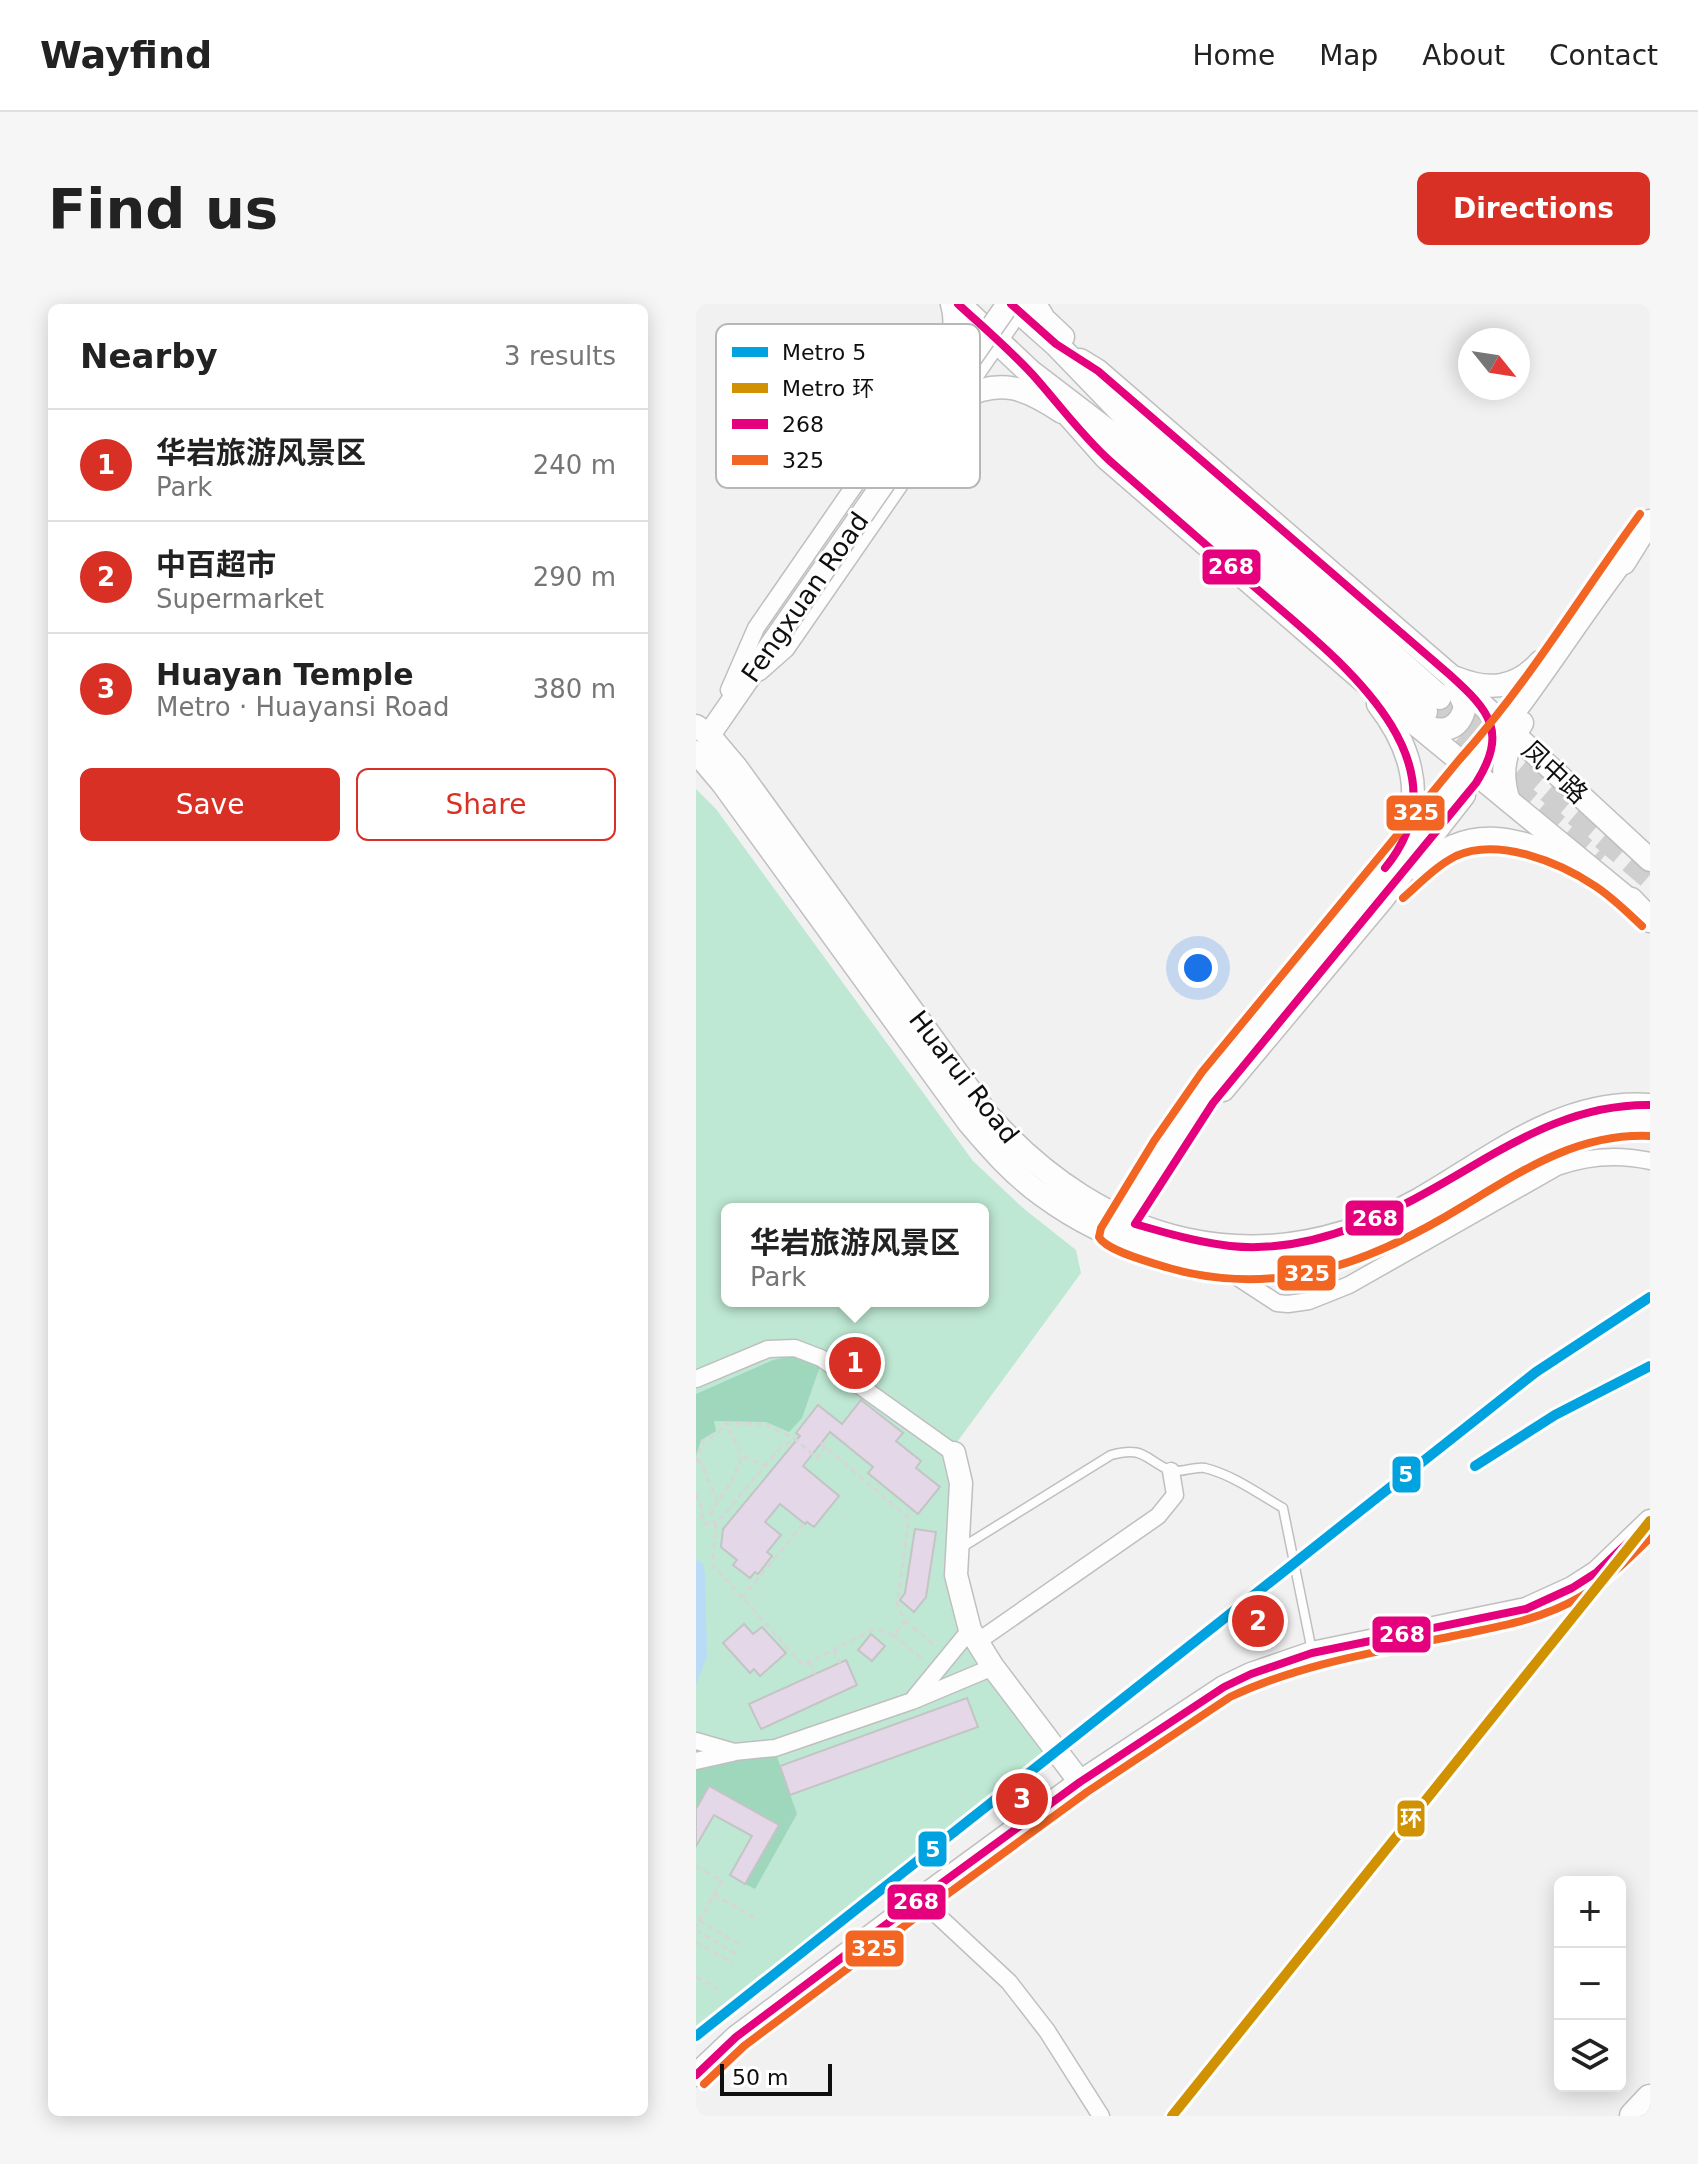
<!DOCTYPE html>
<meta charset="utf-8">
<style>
body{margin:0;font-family:"DejaVu Sans","Noto Sans SC",sans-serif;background:#f6f6f6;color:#222}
.controls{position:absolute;right:24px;bottom:24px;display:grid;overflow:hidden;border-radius:12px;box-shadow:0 4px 20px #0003}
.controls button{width:72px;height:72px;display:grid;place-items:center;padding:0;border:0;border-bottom:2px solid #e0e0e0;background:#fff;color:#222;font:40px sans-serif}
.compass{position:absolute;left:762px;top:24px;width:72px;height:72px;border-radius:50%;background:#fff;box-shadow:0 4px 20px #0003;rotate:120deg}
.scale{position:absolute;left:24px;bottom:20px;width:112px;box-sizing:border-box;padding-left:8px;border:4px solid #0f0f10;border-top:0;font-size:22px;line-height:28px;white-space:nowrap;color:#0f0f10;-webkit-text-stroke:6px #fff;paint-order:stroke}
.you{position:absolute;left:502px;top:664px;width:28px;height:28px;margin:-20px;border:6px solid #fff;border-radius:50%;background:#1a73e8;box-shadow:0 0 0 12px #1a73e833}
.badge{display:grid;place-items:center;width:52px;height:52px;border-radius:50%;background:#d93025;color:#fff;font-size:26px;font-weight:700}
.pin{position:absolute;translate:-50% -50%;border:4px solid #fff;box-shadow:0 2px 8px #0006}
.popup{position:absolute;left:25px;top:899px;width:268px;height:104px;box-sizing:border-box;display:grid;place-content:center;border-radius:12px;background:#fff;filter:drop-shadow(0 2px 6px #0005);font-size:26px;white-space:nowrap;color:#767676}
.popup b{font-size:30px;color:#222}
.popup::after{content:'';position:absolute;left:50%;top:100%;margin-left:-16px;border:16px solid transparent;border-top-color:#fff}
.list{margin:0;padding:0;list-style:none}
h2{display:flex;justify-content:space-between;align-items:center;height:104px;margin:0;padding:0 32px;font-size:34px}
h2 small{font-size:26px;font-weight:400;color:#767676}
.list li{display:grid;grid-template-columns:52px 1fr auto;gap:24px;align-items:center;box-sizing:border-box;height:112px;padding:0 32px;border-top:2px solid #e0e0e0}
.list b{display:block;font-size:30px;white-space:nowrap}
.list p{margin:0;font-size:26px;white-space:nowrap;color:#767676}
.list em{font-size:26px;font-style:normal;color:#767676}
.actions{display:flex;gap:16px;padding:24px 32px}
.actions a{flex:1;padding:18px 0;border:2px solid #d93025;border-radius:12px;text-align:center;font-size:28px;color:#d93025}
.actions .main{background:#d93025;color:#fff}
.icon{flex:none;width:44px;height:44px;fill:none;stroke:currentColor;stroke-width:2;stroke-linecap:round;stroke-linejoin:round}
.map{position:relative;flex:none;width:954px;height:1812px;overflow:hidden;border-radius:12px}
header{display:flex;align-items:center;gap:48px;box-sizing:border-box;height:112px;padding:0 40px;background:#fff;border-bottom:2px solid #e0e0e0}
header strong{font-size:38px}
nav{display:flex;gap:44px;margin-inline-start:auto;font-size:28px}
.intro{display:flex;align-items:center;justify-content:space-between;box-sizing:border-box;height:192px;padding:0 48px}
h1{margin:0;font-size:56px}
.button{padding:20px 36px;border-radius:12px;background:#d93025;color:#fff;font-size:28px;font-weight:700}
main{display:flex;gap:48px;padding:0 48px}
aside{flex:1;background:#fff;border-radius:12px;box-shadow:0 4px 20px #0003}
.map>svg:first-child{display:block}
</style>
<header>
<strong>Wayfind</strong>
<nav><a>Home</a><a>Map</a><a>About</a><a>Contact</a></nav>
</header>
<div class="intro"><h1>Find us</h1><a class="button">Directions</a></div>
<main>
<aside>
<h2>Nearby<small>3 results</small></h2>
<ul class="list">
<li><span class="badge">1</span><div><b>华岩旅游风景区</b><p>Park</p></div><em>240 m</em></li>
<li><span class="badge">2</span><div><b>中百超市</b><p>Supermarket</p></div><em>290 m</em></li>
<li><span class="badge">3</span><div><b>Huayan Temple</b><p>Metro · Huayansi Road</p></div><em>380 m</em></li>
</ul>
<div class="actions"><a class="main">Save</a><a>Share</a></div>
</aside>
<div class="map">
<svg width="954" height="1812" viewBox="0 0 954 1812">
<rect width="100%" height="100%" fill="#f1f1f2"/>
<!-- green -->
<path fill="#bee8d3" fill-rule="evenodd" d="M 0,485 L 20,505 L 277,857 L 327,904 L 380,946 L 385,969 L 253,1149 L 252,1275 L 261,1319 L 350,1454 L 115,1642 L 0,1739 ZM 31,905 L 287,905 L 287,997 L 31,997 Z"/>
<!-- forest -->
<g fill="#9ed7bc">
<path d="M 96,1052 L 124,1062 L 106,1114 L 93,1128 L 70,1118 L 18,1117 L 20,1127 L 5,1136 L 0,1152 L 0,1090 L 77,1056 Z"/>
<path d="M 80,1450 L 101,1510 L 59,1585 L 49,1580 L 83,1521 L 14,1482 L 0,1505 L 0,1462 L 38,1454 Z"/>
</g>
<!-- water -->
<path fill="#badbf6" d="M 2,1256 L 7,1260 L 9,1270 L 11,1352 L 0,1381 L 0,1257 Z"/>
<!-- building -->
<g fill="#e4d8e8" stroke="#c4c4c5" stroke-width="2">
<path d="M 165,1096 L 207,1129 L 200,1137 L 225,1157 L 220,1164 L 244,1183 L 222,1210 L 172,1169 L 177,1163 L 134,1128 L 107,1162 L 143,1192 L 118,1223 L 111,1218 L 109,1220 L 84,1200 L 69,1218 L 85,1231 L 71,1248 L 76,1252 L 62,1270 L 59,1268 L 54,1274 L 37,1261 L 41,1256 L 25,1243 L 27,1225 L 104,1132 L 100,1129 L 122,1101 L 146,1120 Z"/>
<path d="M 219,1225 L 240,1228 L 230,1293 L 218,1308 L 204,1296 L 209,1289 Z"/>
<path d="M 48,1320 L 57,1330 L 66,1323 L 90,1349 L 64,1372 L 58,1365 L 54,1369 L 27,1339 Z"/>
<path d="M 175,1330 L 189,1342 L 176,1357 L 162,1346 Z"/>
<path d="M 150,1356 L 161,1381 L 65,1425 L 53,1400 Z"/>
<path d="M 271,1394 L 282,1423 L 94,1491 L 84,1462 Z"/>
<path d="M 13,1482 L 83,1521 L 49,1580 L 34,1571 L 56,1532 L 18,1511 L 0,1542 L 0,1505 Z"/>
</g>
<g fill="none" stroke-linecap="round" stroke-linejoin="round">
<!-- primary-tunnel -->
<g stroke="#cfcfd0" stroke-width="24" stroke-dasharray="24 12" stroke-linecap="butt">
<path d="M 743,393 L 954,574"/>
<path d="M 734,412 L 903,558"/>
</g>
<!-- lane casing -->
<g stroke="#bfbfc0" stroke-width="11">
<path id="lane" d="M 265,1244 L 415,1151 C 447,1142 448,1154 473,1166 C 483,1170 498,1162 509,1164 C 537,1171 563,1190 587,1204 L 616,1347"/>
</g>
<!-- street casing -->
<g stroke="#bfbfc0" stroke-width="19">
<g id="street">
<path d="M 64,368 L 90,345 L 328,1"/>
<path d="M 33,386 L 60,324 L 257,39"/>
<path d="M 526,963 L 581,999 L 592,1000 L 613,997 L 653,981 L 861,863 C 892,852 922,850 954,857"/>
<path d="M 0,1075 L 72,1045 L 99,1044 L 125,1054 L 258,1149"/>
<path d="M 281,1338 L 462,1212 L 479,1191 L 475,1167"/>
<path d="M 219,1393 L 274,1326"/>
<path d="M 0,1437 L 38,1448 L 79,1444 L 216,1397 L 297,1363"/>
<path d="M 0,1457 L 36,1449"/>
<path d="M 224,1595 L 313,1678 L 351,1727 L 405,1812"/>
</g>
</g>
<!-- secondary casing -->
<g stroke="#bfbfc0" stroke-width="25">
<g id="secondary">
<path d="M 339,0 L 348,15 L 367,33"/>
<path d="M 384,56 L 402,67 L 754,371 L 954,556"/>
<path d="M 356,93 L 410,154 L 678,386 L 948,608"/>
<path d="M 264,95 C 304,73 330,84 366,108"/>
<path d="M 928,259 L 954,217"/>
<path d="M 760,374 C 792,387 820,385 844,358"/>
<path d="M 682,400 C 713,440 728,487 708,535"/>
<path d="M 724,419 C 744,431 764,427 769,402 L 759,379"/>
<path d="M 0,422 L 13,431 L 40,463 L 291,810 C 407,942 564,984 722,896 C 794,855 865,794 954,801"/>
<path d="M 13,431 L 78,337"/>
<path d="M 0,448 L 27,480 L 273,819 C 295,845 318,871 346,891 C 411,939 510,973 592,961 C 640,955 686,936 728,913 C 799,874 867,810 954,820"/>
<path d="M 813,497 C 803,468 809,445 826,419"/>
<path d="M 722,565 C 774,519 817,533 875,557"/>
<path d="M 527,786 L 685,597 L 768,491"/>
<path d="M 419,923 L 490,810 L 515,776 L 772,464 C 833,397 878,318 934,247"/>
<path d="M 258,1149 L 265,1179 L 260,1271 L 274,1326 L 297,1363 L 384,1478"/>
<path d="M 0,1771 L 40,1733 L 224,1595 L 384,1478 L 528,1383 L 555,1370 L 616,1349 L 830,1305 L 876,1284 L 901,1268 L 954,1217"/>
</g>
</g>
<!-- primary casing -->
<g stroke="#bfbfc0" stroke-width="27">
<g id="primary">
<path d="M 262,0 L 334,68 L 428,140 L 729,408"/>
<path d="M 315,0 L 360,40 L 440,123 L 743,393"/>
<path d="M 252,46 C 259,29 262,17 257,0"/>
<path d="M 935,596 L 954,616"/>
</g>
</g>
<!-- highway casing -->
<g stroke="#bfbfc0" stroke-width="31">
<path id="highway" d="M 938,1812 L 954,1795"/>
</g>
<!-- path -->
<g stroke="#d6d6d6" stroke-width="3" stroke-dasharray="6 4" stroke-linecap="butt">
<path d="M 30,1119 L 69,1120 L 99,1135"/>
<path d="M 125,1139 L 129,1143 L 213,1214 L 201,1300 L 209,1317 L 197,1331 L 178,1325 L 107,1361 L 17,1261 L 20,1220 L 85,1143 L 99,1135 L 121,1154 L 129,1143"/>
<path d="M 3,1155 L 21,1196"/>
<path d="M 0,1159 L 7,1137 L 24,1127 L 30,1119 L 46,1152"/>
<path d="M 0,1190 L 5,1202 L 7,1219 L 20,1220"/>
<path d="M 20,1220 L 15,1214 L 16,1205 L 36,1177 L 46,1152 L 69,1162"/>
<path d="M 46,1294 L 108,1219"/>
<path d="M 209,1317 L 240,1342"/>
<path d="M 197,1331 L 228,1356"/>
<path d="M 138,1346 L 144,1359"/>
<path d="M 113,1358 L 119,1370"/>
<path d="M 0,1562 L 26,1577 L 0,1622"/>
<path d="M 18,1591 L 62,1616"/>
<path d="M 3,1617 L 47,1642"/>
<path d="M 0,1626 L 42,1651"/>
<path d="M 0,1638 L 37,1659"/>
<path d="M 0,1673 L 22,1685"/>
</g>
<!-- lane -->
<use href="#lane" stroke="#fdfdfd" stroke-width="8"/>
<!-- street -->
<use href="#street" stroke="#fdfdfd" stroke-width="16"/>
<!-- secondary -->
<use href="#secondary" stroke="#fdfdfd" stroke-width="22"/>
<!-- primary -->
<use href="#primary" stroke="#fdfdfd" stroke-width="24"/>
<!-- highway -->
<use href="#highway" stroke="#fdfdfd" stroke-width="28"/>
<!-- secondary-bridge casing -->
<g stroke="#bfbfc0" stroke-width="25" stroke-linecap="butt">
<path id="secondary-bridge" d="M 78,337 L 312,0"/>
</g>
<!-- secondary-bridge -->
<use href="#secondary-bridge" stroke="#fdfdfd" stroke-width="22"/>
<!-- bus-1 casing -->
<g stroke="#fff" stroke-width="14">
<g id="bus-1">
<path d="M 262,0 C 287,23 314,46 337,71 C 362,99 386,132 414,157 C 463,200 512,243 561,285 C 635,350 779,455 689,564"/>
<path d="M 315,0 L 360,40 L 402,67 L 754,371 C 794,407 812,428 780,479 L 517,799 L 439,920 C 470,929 501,938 534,942 C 622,951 700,907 773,864 C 830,830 886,800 954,801"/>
<path d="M 0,1771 L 40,1733 L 224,1595 L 384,1478 L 528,1383 L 555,1370 L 616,1349 L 830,1305 L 876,1284 L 901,1268 L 954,1217"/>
</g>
</g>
<!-- bus-2 casing -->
<g stroke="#fff" stroke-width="14">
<g id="bus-2">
<path d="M 944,210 C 884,292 831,381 763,456 L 506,768 L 458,837 L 405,924 L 403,933 C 410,946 447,956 463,961 C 576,997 672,961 769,901 C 827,866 882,829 954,832"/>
<path d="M 707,594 C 723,580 740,562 760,552 C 802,533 863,558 899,582 C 916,593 931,608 946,622"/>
<path d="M 8,1780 L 48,1742 L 231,1605 L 391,1488 L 534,1393 C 604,1360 681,1348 757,1332 C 801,1323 845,1316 884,1293 C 911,1277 932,1255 954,1234"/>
</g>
</g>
<!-- bus-1 -->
<use href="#bus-1" stroke="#e5007d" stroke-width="8"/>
<!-- bus-2 -->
<use href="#bus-2" stroke="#f26522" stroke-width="8"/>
<!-- metro-1 casing -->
<g stroke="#fff" stroke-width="16">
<g id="metro-1">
<path d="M 779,1162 L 859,1111 L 954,1062"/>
<path d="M 0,1732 L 840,1068 L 954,993"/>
</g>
</g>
<!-- metro-2 casing -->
<g stroke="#fff" stroke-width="16">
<path id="metro-2" d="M 476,1812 L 954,1217"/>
</g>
<!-- metro-1 -->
<use href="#metro-1" stroke="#00a3e0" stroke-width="10"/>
<!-- metro-2 -->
<use href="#metro-2" stroke="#d09202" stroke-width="10"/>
</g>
<g text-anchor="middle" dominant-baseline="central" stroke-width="6" stroke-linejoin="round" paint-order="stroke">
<!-- street labels -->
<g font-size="26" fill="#0f0f10" stroke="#fff">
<text transform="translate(109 293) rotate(-55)">Fengxuan Road</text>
<text transform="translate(859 468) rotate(43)">凤中路</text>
<text transform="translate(268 773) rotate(52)">Huarui Road</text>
</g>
</g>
<!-- legend -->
<rect x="20" y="20" width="264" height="164" rx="12" fill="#fff" stroke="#b7b7b7" stroke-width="2"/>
<rect x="36" y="43" width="36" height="10" fill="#00a3e0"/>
<rect x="36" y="79" width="36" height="10" fill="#d09202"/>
<rect x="36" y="115" width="36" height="10" fill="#e5007d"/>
<rect x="36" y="151" width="36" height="10" fill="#f26522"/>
<g font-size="22" fill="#0f0f10">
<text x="86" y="56">Metro 5</text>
<text x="86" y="92">Metro 环</text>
<text x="86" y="128">268</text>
<text x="86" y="164">325</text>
</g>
<g stroke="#fff" stroke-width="3">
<rect x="505" y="244" width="61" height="38" rx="8" fill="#e5007d"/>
<rect x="689" y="490" width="61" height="38" rx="8" fill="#f26522"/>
<rect x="648" y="895" width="61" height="38" rx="8" fill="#e5007d"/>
<rect x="580" y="950" width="61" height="38" rx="8" fill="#f26522"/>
<rect x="695" y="1151" width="31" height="39" rx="8" fill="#00a3e0"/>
<rect x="675" y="1311" width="61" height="39" rx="8" fill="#e5007d"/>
<rect x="700" y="1495" width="30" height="39" rx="8" fill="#d09202"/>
<rect x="221" y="1526" width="31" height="38" rx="8" fill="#00a3e0"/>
<rect x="190" y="1579" width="61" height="38" rx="8" fill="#e5007d"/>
<rect x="148" y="1625" width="61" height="39" rx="8" fill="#f26522"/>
</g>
<g font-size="22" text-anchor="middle" font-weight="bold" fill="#fff">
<text x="535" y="270">268</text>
<text x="720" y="516">325</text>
<text x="679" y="922">268</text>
<text x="611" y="977">325</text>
<text x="710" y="1178">5</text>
<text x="706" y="1338">268</text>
<text x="715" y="1522">环</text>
<text x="237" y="1553">5</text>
<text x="220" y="1605">268</text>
<text x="178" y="1652">325</text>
</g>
</svg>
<div class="controls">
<button>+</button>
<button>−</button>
<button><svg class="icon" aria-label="layers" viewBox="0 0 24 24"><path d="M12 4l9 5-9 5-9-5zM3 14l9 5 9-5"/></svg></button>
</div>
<svg class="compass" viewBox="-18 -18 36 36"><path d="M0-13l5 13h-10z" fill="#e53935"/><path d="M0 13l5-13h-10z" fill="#767676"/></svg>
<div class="scale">50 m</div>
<div class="you"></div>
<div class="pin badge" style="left:159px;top:1059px">1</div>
<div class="popup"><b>华岩旅游风景区</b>Park</div>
<div class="pin badge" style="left:562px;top:1317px">2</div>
<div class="pin badge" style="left:326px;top:1495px">3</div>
</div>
</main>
